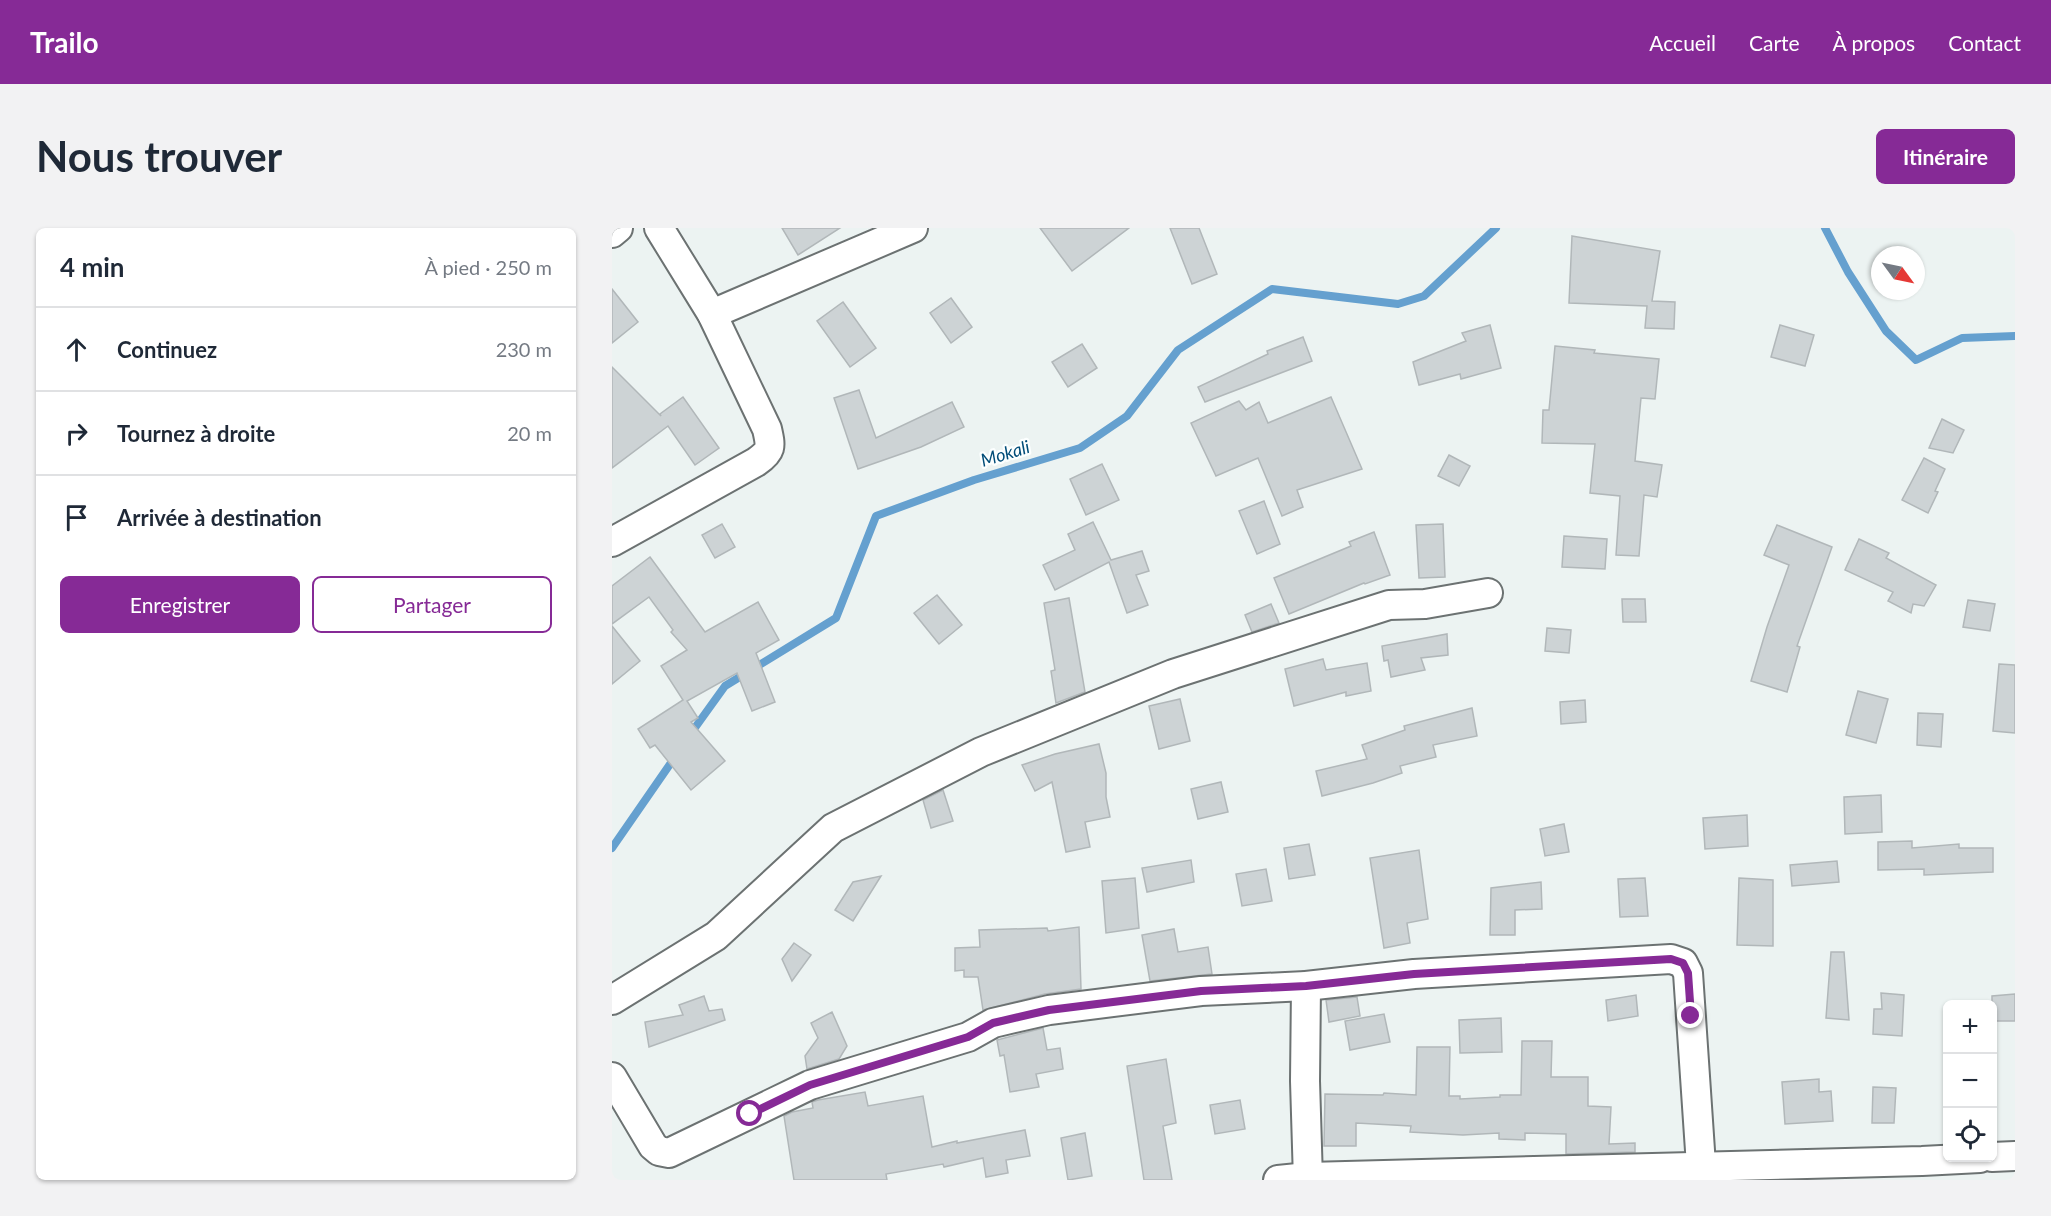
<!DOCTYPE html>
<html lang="fr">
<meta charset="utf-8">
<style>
body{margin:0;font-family:Lato,sans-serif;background:#f2f2f3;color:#1f2937}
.controls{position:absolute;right:18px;bottom:18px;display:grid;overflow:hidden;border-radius:9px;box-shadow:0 2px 4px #0004}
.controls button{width:54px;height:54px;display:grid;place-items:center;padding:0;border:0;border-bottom:2px solid #e0e1e3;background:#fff;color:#1f2937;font:30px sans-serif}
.compass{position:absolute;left:1259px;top:18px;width:54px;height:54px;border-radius:50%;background:#fff;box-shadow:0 2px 4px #0004;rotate:123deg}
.stop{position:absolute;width:18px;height:18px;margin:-14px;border:4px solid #862a96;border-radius:50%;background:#fff}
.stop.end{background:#862a96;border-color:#fff;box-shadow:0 2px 6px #0008}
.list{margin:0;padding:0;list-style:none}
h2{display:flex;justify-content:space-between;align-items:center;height:78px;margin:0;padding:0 24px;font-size:26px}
h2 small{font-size:20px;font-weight:400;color:#747a83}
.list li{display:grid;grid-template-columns:39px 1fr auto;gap:18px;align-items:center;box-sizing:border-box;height:84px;padding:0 24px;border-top:2px solid #e0e1e3}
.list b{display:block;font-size:22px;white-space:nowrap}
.list em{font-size:20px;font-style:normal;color:#747a83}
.actions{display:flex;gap:12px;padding:18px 24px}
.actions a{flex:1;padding:14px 0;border:2px solid #862a96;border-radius:9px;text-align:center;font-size:21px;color:#862a96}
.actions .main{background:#862a96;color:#fff}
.icon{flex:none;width:33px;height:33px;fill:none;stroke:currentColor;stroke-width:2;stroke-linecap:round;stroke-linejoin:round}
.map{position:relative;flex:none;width:1403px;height:952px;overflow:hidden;border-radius:9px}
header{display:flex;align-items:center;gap:36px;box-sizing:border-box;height:84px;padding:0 30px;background:#862a96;color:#fff}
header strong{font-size:28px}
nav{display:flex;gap:33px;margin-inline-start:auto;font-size:21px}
.intro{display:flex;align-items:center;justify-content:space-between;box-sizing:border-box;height:144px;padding:0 36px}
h1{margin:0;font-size:42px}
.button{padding:15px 27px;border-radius:9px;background:#862a96;color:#fff;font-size:21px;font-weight:700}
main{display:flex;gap:36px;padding:0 36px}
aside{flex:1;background:#fff;border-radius:9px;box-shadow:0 2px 4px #0004}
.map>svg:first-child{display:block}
</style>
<header>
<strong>Trailo</strong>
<nav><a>Accueil</a><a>Carte</a><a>À propos</a><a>Contact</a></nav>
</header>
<div class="intro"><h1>Nous trouver</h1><a class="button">Itinéraire</a></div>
<main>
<aside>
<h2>4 min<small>À pied · 250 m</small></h2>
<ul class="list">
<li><svg class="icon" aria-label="ahead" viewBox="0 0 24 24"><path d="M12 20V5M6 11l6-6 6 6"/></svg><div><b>Continuez</b></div><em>230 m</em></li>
<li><svg class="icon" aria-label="right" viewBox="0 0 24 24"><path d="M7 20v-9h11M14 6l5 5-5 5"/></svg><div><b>Tournez à droite</b></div><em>20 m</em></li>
<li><svg class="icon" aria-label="arrive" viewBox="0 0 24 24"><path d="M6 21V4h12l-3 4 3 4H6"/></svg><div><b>Arrivée à destination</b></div></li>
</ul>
<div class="actions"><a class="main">Enregistrer</a><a>Partager</a></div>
</aside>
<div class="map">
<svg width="1403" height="952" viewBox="0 0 1403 952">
<rect width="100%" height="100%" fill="#ecf3f2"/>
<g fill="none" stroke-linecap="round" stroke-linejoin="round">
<!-- stream -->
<g stroke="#65a0cf" stroke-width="8">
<path d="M 1213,0 L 1236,44 L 1274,103 L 1304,132 L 1350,110 L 1403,108"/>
<path d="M 77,508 L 113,458 L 224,390 L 264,288 L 362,252 L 468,220 L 515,188 L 566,122 L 660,61 L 786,76 L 812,68 L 884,0"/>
<path d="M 0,620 L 63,529"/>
</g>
</g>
<!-- building -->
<g fill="#cdd3d5" stroke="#b1b7b9" stroke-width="1.5">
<path d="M 170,0 L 228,0 L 186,27 Z"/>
<path d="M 428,0 L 517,0 L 460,43 Z"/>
<path d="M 558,0 L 587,0 L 605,46 L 580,56 Z"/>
<path d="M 960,8 L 1048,23 L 1040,73 L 1063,74 L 1062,101 L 1033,100 L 1035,78 L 957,75 Z"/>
<path d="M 0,61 L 26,94 L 0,115 Z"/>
<path d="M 339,70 L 360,99 L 339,115 L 318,85 Z"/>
<path d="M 231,74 L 264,120 L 238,139 L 205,93 Z"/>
<path d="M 878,97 L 889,140 L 849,151 L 848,146 L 807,157 L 801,134 L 854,113 L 850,105 Z"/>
<path d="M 1168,97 L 1202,107 L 1193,138 L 1159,129 Z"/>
<path d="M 691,109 L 700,133 L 593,174 L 586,159 L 656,126 L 655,123 Z"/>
<path d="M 470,116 L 485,140 L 456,159 L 440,134 Z"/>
<path d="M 943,118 L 983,122 L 982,125 L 1047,131 L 1043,171 L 1029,170 L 1023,233 L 1050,237 L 1045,269 L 1032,267 L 1027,328 L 1004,327 L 1008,268 L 978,265 L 983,216 L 930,215 L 931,182 L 937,182 Z"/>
<path d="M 0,139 L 49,188 L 48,186 L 71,169 L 107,220 L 83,237 L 56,198 L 0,240 Z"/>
<path d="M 247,162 L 264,210 L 340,174 L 352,199 L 309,219 L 246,241 L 222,170 Z"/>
<path d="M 719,169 L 750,241 L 685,262 L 691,279 L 670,288 L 646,230 L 604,248 L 579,195 L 627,173 L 634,182 L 647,174 L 656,195 Z"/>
<path d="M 1330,191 L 1352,202 L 1341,225 L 1317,220 Z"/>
<path d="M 837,227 L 858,238 L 847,258 L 826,248 Z"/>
<path d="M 1312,230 L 1333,241 L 1323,263 L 1326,264 L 1316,285 L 1290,272 Z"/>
<path d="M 490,236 L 507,272 L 474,287 L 458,251 Z"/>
<path d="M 652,273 L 668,316 L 645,326 L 627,283 Z"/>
<path d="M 481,294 L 499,332 L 530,323 L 537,343 L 524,347 L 536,377 L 515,385 L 497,334 L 443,362 L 431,337 L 463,322 L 456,306 Z"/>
<path d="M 110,296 L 123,319 L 103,330 L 90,307 Z"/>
<path d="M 831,296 L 833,349 L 807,350 L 804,297 Z"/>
<path d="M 1165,297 L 1220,319 L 1185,418 L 1188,419 L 1175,464 L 1139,453 L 1155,399 L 1177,337 L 1152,327 Z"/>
<path d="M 762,304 L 778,347 L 753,356 L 752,355 L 677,386 L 662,350 L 739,318 L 737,314 Z"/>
<path d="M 952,308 L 995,311 L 993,341 L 950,339 Z"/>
<path d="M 1247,311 L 1277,325 L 1274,330 L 1324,357 L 1312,378 L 1301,376 L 1299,385 L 1276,373 L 1281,364 L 1233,342 Z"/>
<path d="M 38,329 L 93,404 L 146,374 L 167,412 L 144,425 L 163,474 L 140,483 L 125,445 L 75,473 L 86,490 L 79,494 L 113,533 L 79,562 L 43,517 L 38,520 L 26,501 L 71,472 L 49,438 L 75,422 L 59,404 L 61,402 L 37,369 L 0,396 L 0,358 Z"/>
<path d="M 325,367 L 350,397 L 327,416 L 302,385 Z"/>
<path d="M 457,370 L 473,464 L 444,475 L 439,443 L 443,442 L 432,375 Z"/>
<path d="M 1010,371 L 1033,371 L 1034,394 L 1011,394 Z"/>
<path d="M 1356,372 L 1383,376 L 1378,403 L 1351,399 Z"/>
<path d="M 659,376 L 667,395 L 640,404 L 633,387 Z"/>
<path d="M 0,398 L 28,433 L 0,456 Z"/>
<path d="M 935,400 L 959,402 L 957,425 L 933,423 Z"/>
<path d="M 835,406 L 836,427 L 809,430 L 813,442 L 779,449 L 776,432 L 772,433 L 770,418 Z"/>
<path d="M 711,431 L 714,442 L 755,435 L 759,463 L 734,468 L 734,464 L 682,478 L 673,441 Z"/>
<path d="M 1387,436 L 1403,437 L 1403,505 L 1381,503 Z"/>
<path d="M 1246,463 L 1276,471 L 1264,515 L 1234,507 Z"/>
<path d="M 568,471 L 578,513 L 547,521 L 537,478 Z"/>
<path d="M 973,472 L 974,494 L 949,496 L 948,474 Z"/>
<path d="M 860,480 L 865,508 L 821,517 L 824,529 L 788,538 L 790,545 L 761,555 L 710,568 L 704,543 L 755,531 L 750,517 L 793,502 L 792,498 Z"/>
<path d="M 1306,485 L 1331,486 L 1329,519 L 1305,517 Z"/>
<path d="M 487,516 L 494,545 L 494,569 L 498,589 L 473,594 L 478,619 L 454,624 L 440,554 L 423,563 L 410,537 L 443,526 Z"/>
<path d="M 609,554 L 616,584 L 586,591 L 579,561 Z"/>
<path d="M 331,562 L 341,593 L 319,600 L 311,572 Z"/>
<path d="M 1269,567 L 1270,604 L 1233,606 L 1232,569 Z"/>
<path d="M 1135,587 L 1136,618 L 1093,621 L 1091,590 Z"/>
<path d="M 952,596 L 957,624 L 933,628 L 928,601 Z"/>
<path d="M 1300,613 L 1300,620 L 1347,616 L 1347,620 L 1381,620 L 1381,644 L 1312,647 L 1312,641 L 1266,642 L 1266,614 Z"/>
<path d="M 697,616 L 703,647 L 677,651 L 672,620 Z"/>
<path d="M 807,622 L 816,691 L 795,695 L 798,715 L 772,720 L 758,630 Z"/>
<path d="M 579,632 L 582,654 L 535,664 L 530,640 Z"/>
<path d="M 1225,633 L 1227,654 L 1180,658 L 1178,637 Z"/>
<path d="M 654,641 L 660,673 L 630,678 L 624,646 Z"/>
<path d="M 269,648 L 241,693 L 223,682 L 241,654 Z"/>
<path d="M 523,650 L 527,700 L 494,705 L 490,653 Z"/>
<path d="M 1033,650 L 1036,688 L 1008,689 L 1006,651 Z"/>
<path d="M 1127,650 L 1161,652 L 1161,718 L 1125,717 Z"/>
<path d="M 929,654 L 930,681 L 903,682 L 903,707 L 878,707 L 879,660 Z"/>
<path d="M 467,699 L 469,761 L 433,766 L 371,782 L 366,749 L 352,749 L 352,742 L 343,743 L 343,720 L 368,719 L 367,702 L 435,700 L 436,703 Z"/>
<path d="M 562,701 L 566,724 L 596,719 L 600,746 L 538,753 L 530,707 Z"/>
<path d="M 182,715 L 199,727 L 180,753 L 170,731 Z"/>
<path d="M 1219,724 L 1232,724 L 1237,792 L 1214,790 Z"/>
<path d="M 1269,765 L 1292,767 L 1290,808 L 1261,806 L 1262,781 L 1270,781 Z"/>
<path d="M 1403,766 L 1403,793 L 1380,793 L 1380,768 Z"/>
<path d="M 1024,767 L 1026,788 L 996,793 L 994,772 Z"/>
<path d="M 92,768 L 97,783 L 110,781 L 113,792 L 37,819 L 33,794 L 71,787 L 67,777 Z"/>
<path d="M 745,769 L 748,788 L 717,794 L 714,772 Z"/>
<path d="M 220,784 L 235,818 L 227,831 L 195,841 L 193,828 L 206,810 L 199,795 Z"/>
<path d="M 772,786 L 778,814 L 738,822 L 733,793 Z"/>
<path d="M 889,790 L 890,824 L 848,825 L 847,792 Z"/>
<path d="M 431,800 L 435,822 L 448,820 L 451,841 L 424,846 L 427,859 L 398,864 L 392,827 L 388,828 L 385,812 Z"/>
<path d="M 910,813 L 940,813 L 939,849 L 976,849 L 976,878 L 999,879 L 997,916 L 1023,915 L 1023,924 L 954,926 L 954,906 L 913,905 L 913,912 L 887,911 L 887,905 L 851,907 L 798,904 L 799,898 L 744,895 L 744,918 L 712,918 L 713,866 L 771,867 L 772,865 L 804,867 L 805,819 L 838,819 L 837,868 L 848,868 L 848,871 L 888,869 L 888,867 L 909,867 Z"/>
<path d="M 554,831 L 564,895 L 551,898 L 560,952 L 532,952 L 515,838 Z"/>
<path d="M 1207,851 L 1207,864 L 1219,863 L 1221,893 L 1173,896 L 1170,854 Z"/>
<path d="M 1261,859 L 1284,860 L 1282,895 L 1260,895 Z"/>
<path d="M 253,864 L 256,878 L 311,868 L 320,919 L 345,913 L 345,915 L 413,902 L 418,928 L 394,932 L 396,945 L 374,949 L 371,930 L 332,939 L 331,936 L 274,946 L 275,952 L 182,952 L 172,888 L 180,884 L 201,880 L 200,874 L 206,872 Z"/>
<path d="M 628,872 L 633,901 L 603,906 L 598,877 Z"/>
<path d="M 473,905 L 480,948 L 456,952 L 449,910 Z"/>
</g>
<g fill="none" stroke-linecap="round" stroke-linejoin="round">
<!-- minor casing -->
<g stroke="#6c7272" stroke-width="32">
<g id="minor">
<path d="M 0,5 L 6,0"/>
<path d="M 100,86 L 301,0"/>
<path d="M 0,314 L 144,234 C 160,223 159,219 155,201 L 100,86 L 47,0"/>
<path d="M 694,758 L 693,853 L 696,952"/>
<path d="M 0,772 L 104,708 L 221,600 L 369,524 L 561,446 L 777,377 L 813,376 L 876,365"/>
<path d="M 0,849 L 41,918 L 47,923 L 57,925 L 198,857 L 356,809 L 381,795 L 437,782 L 589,763 L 694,758 L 802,746 L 1059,731 L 1071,735 L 1076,745 L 1090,952"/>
<path d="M 1380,929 L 1403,928"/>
<path d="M 666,952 L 696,949 L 1310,933 L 1368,930"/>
</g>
</g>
<!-- minor -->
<use href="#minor" stroke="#fff" stroke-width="28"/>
</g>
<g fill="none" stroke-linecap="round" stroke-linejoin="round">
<!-- route -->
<path stroke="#862a96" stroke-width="8" d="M 138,886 L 198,857 L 356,809 L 381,795 L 437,782 L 589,763 L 694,758 L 802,746 L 1059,731 L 1071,735 L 1076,745 L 1079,788"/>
</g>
<g text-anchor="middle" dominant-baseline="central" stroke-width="4.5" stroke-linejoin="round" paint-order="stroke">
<!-- water labels -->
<g font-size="18" font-style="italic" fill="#004c78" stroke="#fcffff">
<text transform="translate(393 225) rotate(-17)">Mokali</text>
</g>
</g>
</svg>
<div class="controls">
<button>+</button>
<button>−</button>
<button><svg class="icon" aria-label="locate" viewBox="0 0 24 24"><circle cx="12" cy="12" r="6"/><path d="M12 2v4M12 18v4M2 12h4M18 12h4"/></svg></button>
</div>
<svg class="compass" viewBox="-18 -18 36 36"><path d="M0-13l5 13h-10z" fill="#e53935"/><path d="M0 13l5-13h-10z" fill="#747a83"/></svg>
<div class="stop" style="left:138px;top:886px"></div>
<div class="stop end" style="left:1079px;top:788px"></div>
</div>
</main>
